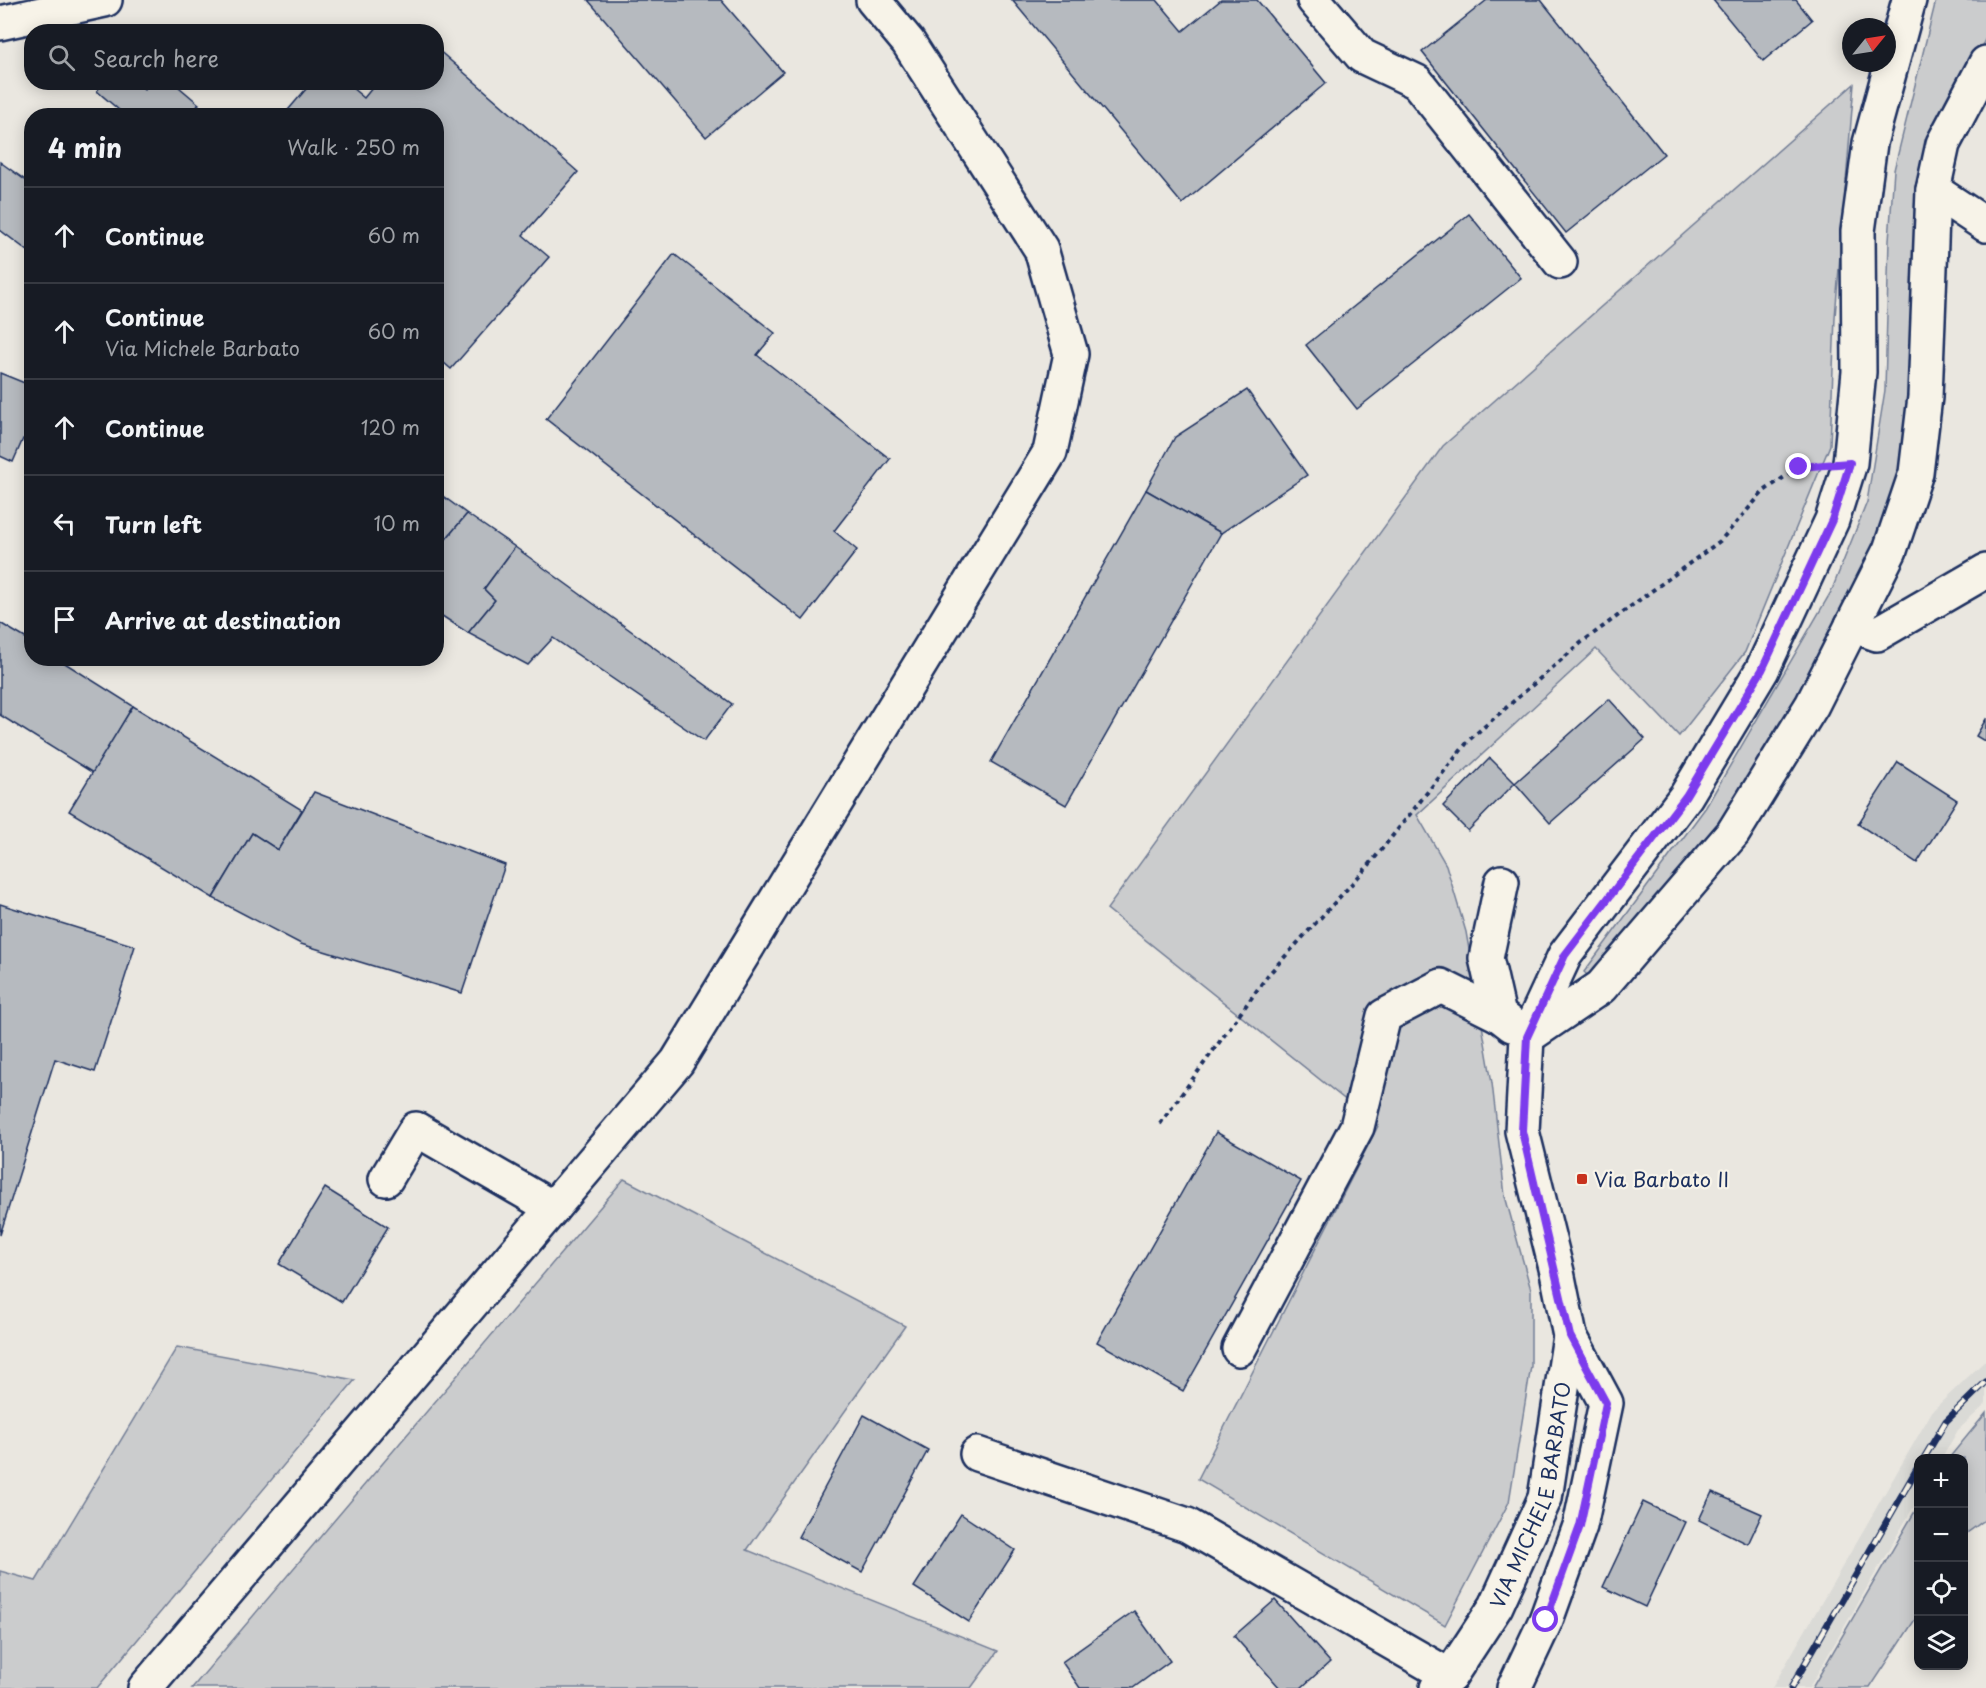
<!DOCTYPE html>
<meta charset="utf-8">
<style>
body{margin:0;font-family:"Playpen Sans",sans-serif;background:#20242c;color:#f1f3f6}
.controls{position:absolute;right:18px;bottom:18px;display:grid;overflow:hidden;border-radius:12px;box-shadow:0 3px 15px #0003}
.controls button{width:54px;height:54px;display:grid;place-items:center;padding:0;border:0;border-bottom:2px solid #363941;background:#171b24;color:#f1f3f6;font:30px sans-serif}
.compass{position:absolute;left:1842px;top:18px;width:54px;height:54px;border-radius:50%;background:#171b24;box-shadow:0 3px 15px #0003;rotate:60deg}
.stop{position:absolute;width:18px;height:18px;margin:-14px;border:4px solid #7c3aed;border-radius:50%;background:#fff}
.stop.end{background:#7c3aed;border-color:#fff;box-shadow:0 2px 6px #0008}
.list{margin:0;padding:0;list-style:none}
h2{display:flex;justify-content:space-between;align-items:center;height:78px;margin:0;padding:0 24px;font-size:26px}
h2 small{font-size:20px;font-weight:400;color:#9ea1a6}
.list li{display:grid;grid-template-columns:39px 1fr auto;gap:18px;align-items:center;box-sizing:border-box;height:96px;padding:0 24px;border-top:2px solid #363941}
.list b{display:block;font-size:22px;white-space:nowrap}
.list p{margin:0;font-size:20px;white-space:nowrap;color:#9ea1a6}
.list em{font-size:20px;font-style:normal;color:#9ea1a6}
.icon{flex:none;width:33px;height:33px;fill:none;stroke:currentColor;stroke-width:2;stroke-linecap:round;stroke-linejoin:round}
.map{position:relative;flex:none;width:1986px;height:1688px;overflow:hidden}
.search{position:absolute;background:#171b24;box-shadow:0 3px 15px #0003;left:24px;top:24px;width:420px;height:66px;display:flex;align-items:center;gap:15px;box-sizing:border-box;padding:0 21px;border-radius:24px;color:#9ea1a6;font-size:22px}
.panel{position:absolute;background:#171b24;box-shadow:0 3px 15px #0003;left:24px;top:108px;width:420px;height:558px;border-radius:24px}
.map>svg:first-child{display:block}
</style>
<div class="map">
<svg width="1986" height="1688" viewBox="0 0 1986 1688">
<rect width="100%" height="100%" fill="#eae7e0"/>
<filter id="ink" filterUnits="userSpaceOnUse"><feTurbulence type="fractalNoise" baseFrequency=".0167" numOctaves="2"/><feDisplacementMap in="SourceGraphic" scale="12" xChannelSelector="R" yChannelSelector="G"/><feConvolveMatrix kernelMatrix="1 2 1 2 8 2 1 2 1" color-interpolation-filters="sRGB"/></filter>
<g filter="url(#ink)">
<!-- built -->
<path fill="#dadad6" d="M 1986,1360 L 1986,1404 L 1958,1430 L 1942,1458 L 1918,1458 L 1918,1499 L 1809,1688 L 1772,1688 L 1933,1410 Z"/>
<!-- green -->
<g fill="#cbcccd" stroke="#737e96" stroke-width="1.5">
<path d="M 1936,0 L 1986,0 L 1986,38 L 1940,122 L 1907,475 L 1881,552 L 1728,822 L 1592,980 L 1584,972 L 1706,807 L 1831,592 L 1867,502 L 1885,390 L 1889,240 L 1894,170 Z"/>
<path d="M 1854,84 L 1835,317 L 1830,445 L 1745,652 L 1679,736 L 1596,649 L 1417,815 L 1446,865 L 1466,932 L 1492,1083 L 1505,1196 L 1531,1290 L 1531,1366 L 1509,1502 L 1445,1625 L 1198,1479 L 1378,1126 L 1107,909 L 1443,446 Z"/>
<path d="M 624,1179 L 905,1326 L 747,1550 L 998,1651 L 971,1688 L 192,1688 Z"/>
<path d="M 177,1347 L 355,1380 L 97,1688 L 0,1688 L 0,1571 L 36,1581 Z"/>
<path d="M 1986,1413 L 1986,1519 L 1964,1535 L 1964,1458 L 1949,1458 Z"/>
<path d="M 1918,1506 L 1918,1615 L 1870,1688 L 1812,1688 Z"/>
</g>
<!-- building -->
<g fill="#b6babf" stroke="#1b2f5e" stroke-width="1.5">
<path d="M 588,0 L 721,0 L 783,72 L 706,137 Z"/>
<path d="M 1012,0 L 1157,0 L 1183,31 L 1221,0 L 1257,0 L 1326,83 L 1182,204 Z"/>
<path d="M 1487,0 L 1541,0 L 1664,154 L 1566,233 L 1422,52 Z"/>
<path d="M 1713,0 L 1796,0 L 1812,20 L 1763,61 Z"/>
<path d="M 436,48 L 578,172 L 523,235 L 549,257 L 451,369 L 436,356 L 436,116 L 283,116 L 312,82 L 345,82 L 364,98 L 377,82 L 436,82 Z"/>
<path d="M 103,82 L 136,82 L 144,89 L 149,82 L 173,82 L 199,104 L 190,116 L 126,116 L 97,91 Z"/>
<path d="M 0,162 L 32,185 L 32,254 L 0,230 Z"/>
<path d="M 1469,214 L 1521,278 L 1357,409 L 1306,345 Z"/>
<path d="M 674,254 L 775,333 L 757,355 L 890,459 L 834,531 L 857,550 L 803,620 L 546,419 Z"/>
<path d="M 0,373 L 32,386 L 32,443 L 23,439 L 13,462 L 0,456 Z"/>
<path d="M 1247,390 L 1307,475 L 1221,533 L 1146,490 L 1175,437 Z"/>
<path d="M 1146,490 L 1221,533 L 1066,805 L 991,762 Z"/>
<path d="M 436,491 L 467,514 L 436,551 Z"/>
<path d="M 467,514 L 515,547 L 484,589 L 495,600 L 468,633 L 436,612 L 436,551 Z"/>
<path d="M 515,547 L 732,704 L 704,741 L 553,638 L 528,665 L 468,633 L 495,600 L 484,589 Z"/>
<path d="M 0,623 L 32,642 L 32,658 L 57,658 L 133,706 L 93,773 L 0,715 Z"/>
<path d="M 1609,699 L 1645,739 L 1550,823 L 1515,783 Z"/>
<path d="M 133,706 L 302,810 L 278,850 L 252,833 L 213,898 L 69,811 Z"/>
<path d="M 1986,719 L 1986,742 L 1976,736 Z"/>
<path d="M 1490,758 L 1515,783 L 1468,831 L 1443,806 Z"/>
<path d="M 1898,762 L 1957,800 L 1917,863 L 1858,824 Z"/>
<path d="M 314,792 L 505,865 L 462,993 L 301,944 L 213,898 L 252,833 L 278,850 Z"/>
<path d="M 0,904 L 135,946 L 95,1072 L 55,1059 L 0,1235 Z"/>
<path d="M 1216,1132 L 1301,1181 L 1183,1391 L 1097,1342 Z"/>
<path d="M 325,1188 L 388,1227 L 342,1302 L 279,1264 Z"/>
<path d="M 864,1415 L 928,1450 L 862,1572 L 798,1537 Z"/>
<path d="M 1712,1492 L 1762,1514 L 1748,1544 L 1699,1520 Z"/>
<path d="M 1643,1502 L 1685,1522 L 1645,1607 L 1603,1587 Z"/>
<path d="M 961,1514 L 1015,1550 L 969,1622 L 914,1587 Z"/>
<path d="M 1275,1600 L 1330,1662 L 1301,1688 L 1280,1688 L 1234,1636 Z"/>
<path d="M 1134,1611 L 1170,1661 L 1133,1688 L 1080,1688 L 1062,1662 Z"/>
</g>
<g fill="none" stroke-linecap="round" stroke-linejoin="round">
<!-- minor casing -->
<g stroke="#1b2f5e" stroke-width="38">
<g id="minor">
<path d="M 1314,0 L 1362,56 L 1417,82 L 1560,262"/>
<path d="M 0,23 L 105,0"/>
<path d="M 1933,190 L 1986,225"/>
<path d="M 1852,625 L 1877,634 L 1986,571"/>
<path d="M 1502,882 L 1486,958 L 1499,1015 L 1512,1025"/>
<path d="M 1527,1037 L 1601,987 L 1733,833 L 1812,705 L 1890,550 L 1916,473 L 1925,397 L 1933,190 L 1943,144 L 1986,63"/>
<path d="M 386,1179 L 416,1129 L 553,1208"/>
<path d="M 1239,1349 L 1357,1127 L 1384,1016 L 1441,986 L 1499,1015"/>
<path d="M 977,1454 L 1187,1525 L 1450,1676"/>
<path d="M 145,1688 L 677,1062 L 1050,452 L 1071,354 L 1041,249 L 908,42 L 873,0"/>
<path id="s1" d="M 1437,1688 L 1450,1676 L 1496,1606 L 1545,1498 L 1570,1336 L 1557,1272 L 1522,1131 L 1527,1037 L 1565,955 L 1686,796 L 1762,670 L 1832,520 L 1850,463 L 1859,372 L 1858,231 L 1870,143 L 1909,0"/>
<path d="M 1514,1688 L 1546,1620 L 1580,1526 L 1606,1403 L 1570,1336"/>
</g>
</g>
<!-- path -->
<path stroke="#1b2f5e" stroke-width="4" stroke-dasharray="4.5 4.5" stroke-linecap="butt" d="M 1160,1124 L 1268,975 L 1370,864 L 1470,739 L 1582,642 L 1720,541 L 1764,491 L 1799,467 L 1814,466"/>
<!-- minor -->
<use href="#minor" stroke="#f7f3e8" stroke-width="33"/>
<!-- rail casing -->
<g stroke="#1b2f5e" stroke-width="7">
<g id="rail">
<path d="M 1924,1458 L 1946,1421 L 1986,1382"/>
<path d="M 1791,1688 L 1918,1467"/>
</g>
</g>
<!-- rail -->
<use href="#rail" stroke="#f7f3e8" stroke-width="4.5" stroke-dasharray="14" stroke-linecap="butt"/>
</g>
</g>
<g fill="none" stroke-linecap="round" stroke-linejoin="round" filter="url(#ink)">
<!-- route -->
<path stroke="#7c3aed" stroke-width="8" d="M 1546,1620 L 1580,1526 L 1606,1403 L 1570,1336 L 1522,1131 L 1527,1037 L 1565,955 L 1686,796 L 1762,670 L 1832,520 L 1850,463 L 1799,467"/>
</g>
<!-- markers -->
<rect fill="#c8321e" stroke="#f7f3e8" stroke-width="2" x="1576" y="1173" width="12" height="12" rx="3"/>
<g text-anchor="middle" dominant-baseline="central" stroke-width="4.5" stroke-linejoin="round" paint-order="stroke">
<!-- poi labels -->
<g font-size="20" fill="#1b2f5e" stroke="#f7f3e8" text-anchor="start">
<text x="1594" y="1179">Via Barbato II</text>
</g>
<!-- street labels -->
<g font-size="20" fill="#1b2f5e" stroke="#f7f3e8">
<text stroke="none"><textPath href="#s1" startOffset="219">VIA MICHELE BARBATO</textPath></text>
</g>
</g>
</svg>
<div class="controls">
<button>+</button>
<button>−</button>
<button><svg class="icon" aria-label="locate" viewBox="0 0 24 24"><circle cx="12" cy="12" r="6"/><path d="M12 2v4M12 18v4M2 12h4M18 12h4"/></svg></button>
<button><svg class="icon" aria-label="layers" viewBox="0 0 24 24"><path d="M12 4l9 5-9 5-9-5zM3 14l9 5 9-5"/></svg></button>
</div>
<svg class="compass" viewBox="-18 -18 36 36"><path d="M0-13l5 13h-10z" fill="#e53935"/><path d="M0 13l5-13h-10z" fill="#9ea1a6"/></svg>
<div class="stop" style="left:1546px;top:1620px"></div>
<div class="stop end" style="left:1799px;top:467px"></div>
<div class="search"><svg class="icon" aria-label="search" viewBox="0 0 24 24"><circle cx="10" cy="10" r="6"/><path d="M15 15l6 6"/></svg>Search here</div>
<section class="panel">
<h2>4 min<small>Walk · 250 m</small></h2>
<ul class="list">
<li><svg class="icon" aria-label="ahead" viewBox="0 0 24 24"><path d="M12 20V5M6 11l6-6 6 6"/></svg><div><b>Continue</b></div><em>60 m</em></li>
<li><svg class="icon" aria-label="ahead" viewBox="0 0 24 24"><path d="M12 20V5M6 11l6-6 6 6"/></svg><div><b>Continue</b><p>Via Michele Barbato</p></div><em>60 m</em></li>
<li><svg class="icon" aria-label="ahead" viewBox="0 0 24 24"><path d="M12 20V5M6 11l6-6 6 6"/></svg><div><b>Continue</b></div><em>120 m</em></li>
<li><svg class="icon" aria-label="left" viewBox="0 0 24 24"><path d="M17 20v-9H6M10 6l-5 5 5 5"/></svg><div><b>Turn left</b></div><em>10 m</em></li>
<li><svg class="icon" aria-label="arrive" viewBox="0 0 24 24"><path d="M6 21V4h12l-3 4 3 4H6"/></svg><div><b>Arrive at destination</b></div></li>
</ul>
</section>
</div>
